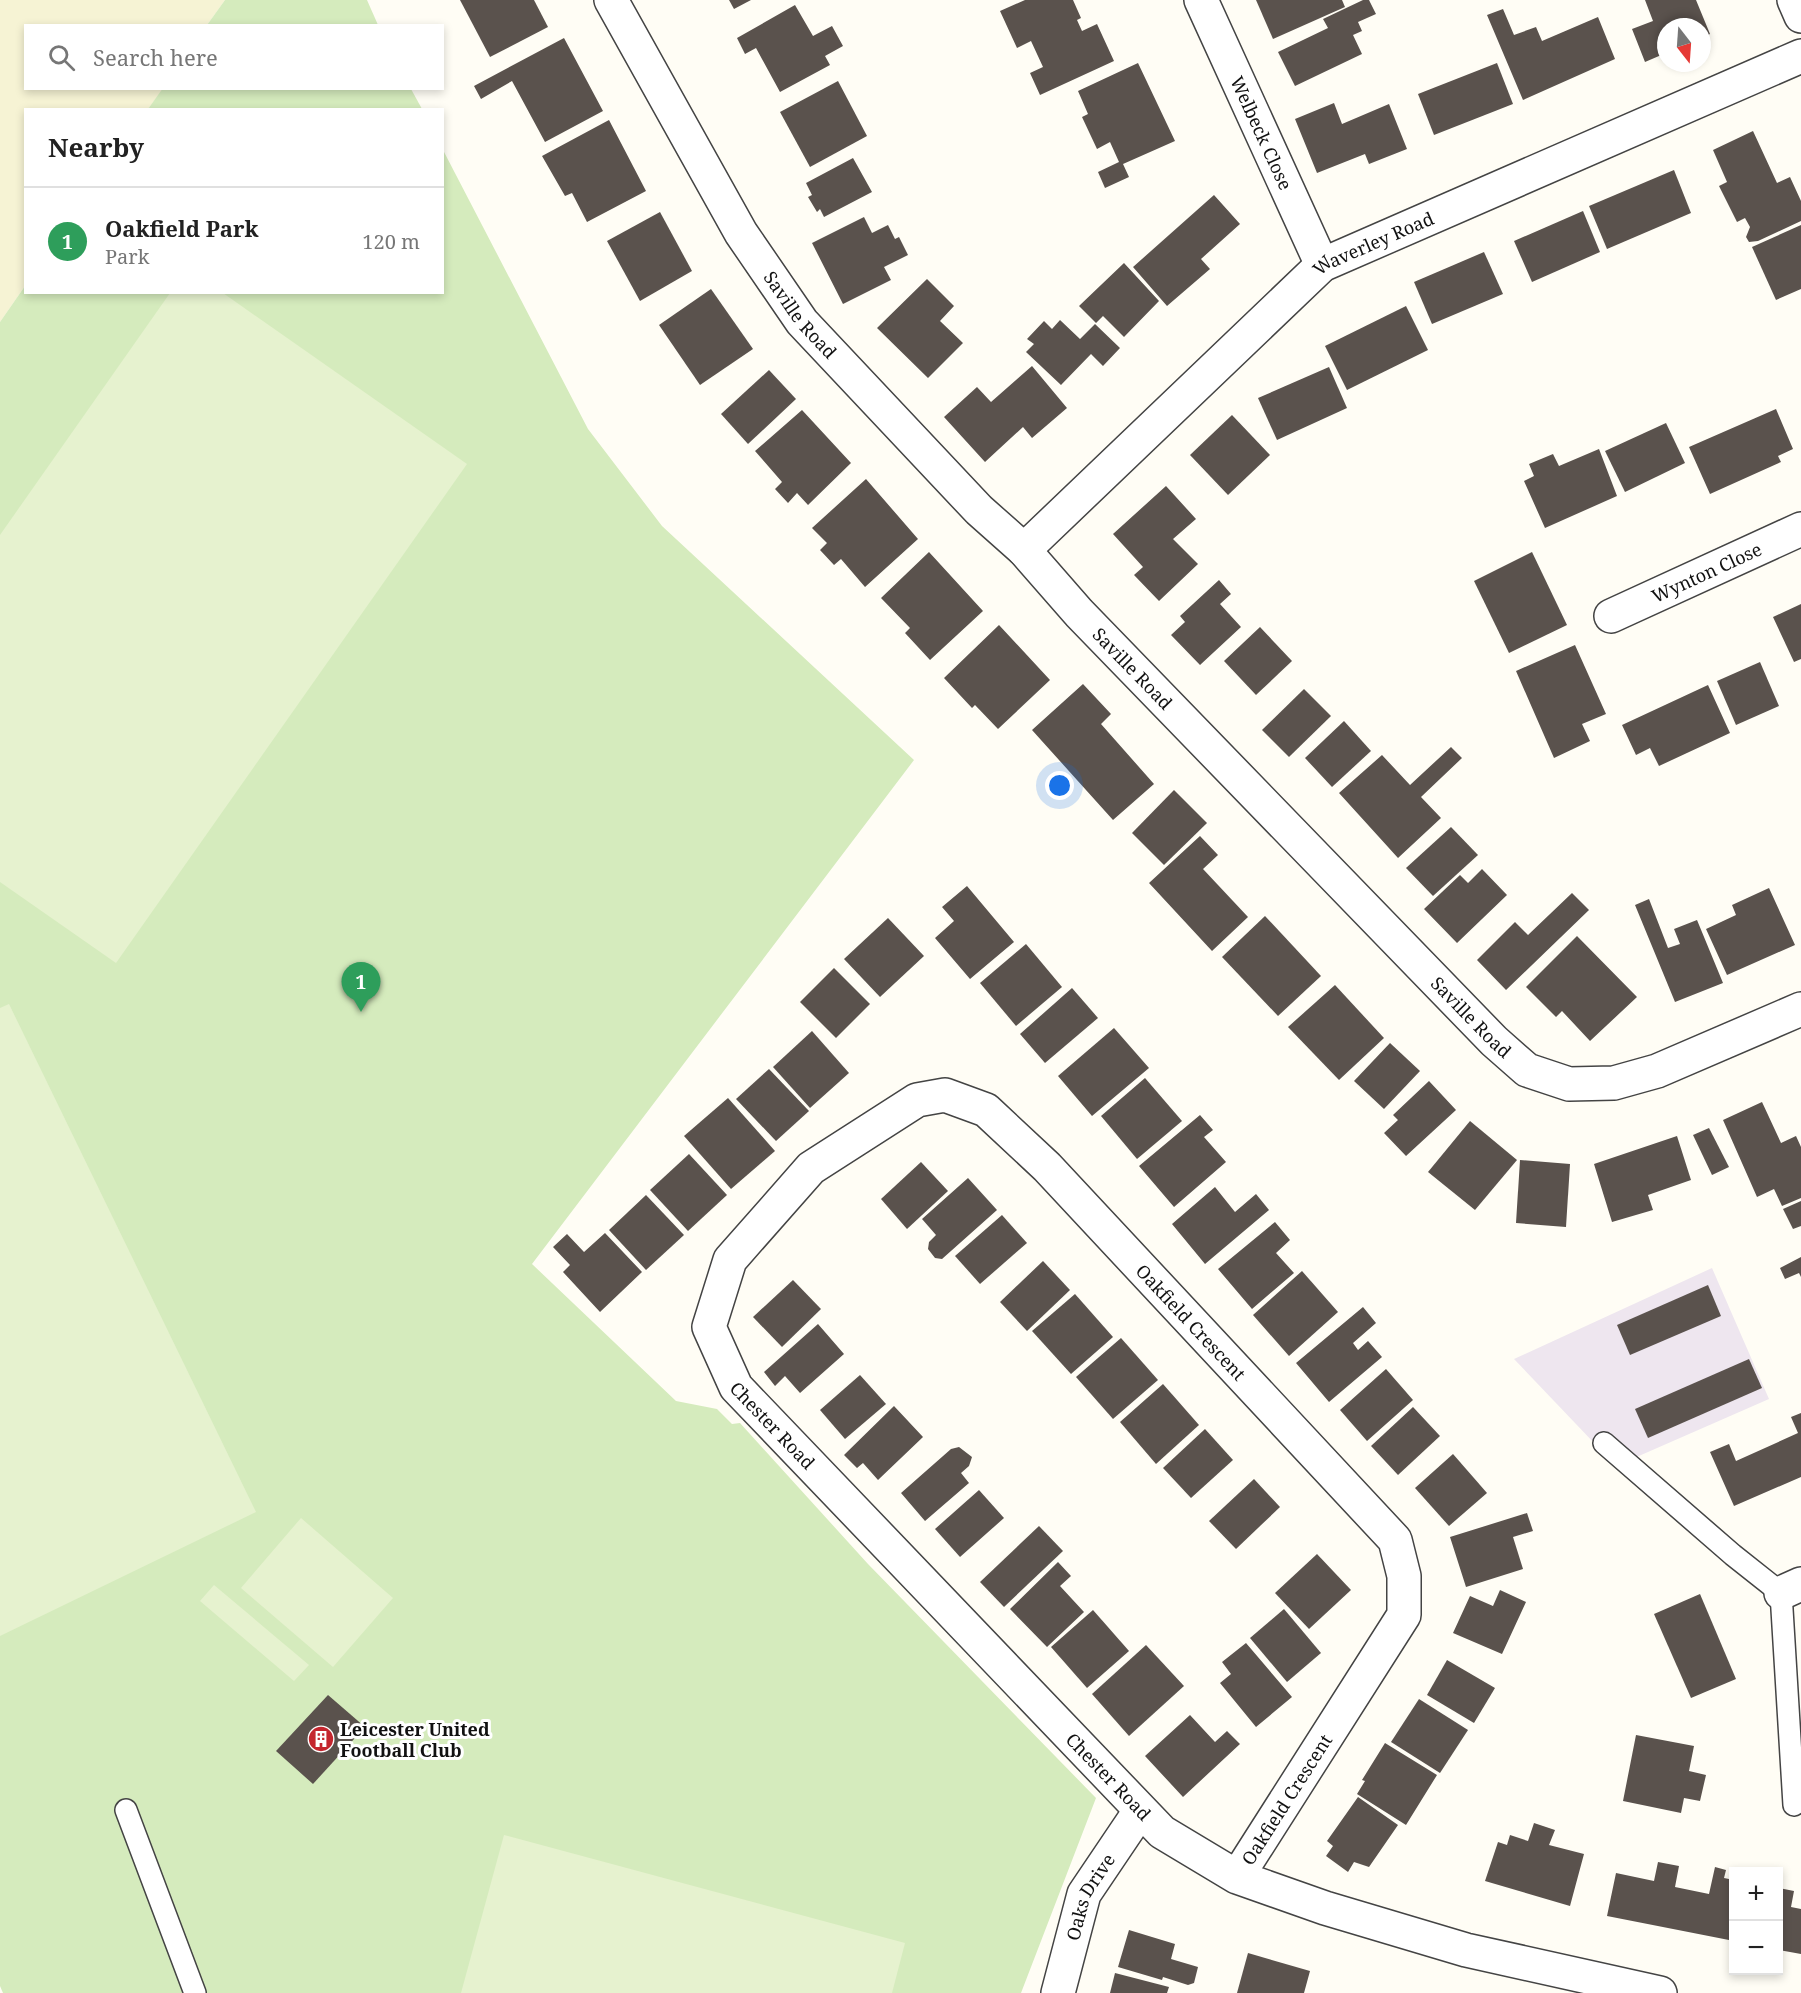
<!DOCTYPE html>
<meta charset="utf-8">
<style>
body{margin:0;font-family:"Noto Serif",serif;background:#f6f6f6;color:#222}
.controls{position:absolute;right:18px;bottom:18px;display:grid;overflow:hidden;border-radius:0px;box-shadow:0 3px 9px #0003}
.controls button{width:54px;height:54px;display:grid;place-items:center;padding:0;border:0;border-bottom:2px solid #e0e0e0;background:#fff;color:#222;font:30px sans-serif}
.compass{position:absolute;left:1657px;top:18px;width:54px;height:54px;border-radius:50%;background:#fff;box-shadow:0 3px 9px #0003;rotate:163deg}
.you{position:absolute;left:1060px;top:786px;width:21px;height:21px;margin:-15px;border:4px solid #fff;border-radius:50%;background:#1a73e8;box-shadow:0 0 0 9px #1a73e833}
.badge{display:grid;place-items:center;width:39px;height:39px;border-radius:50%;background:#2563eb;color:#fff;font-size:20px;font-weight:700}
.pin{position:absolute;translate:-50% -50px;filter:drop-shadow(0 2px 3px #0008)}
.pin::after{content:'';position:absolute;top:32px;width:21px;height:18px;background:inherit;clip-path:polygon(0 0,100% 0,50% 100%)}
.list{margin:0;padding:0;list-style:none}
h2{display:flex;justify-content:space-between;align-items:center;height:78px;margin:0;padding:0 24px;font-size:26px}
h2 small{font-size:20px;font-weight:400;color:#767676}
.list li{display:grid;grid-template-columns:39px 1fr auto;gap:18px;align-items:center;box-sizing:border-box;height:108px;padding:0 24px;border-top:2px solid #e0e0e0}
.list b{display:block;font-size:22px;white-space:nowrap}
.list p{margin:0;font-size:20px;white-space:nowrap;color:#767676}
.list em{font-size:20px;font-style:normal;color:#767676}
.icon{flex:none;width:33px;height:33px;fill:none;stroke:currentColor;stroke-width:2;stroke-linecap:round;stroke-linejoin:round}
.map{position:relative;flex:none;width:1801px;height:1993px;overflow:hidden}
.search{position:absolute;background:#fff;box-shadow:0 3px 9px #0003;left:24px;top:24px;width:420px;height:66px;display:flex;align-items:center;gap:15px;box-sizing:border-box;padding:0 21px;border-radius:0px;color:#767676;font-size:22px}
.panel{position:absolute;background:#fff;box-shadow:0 3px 9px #0003;left:24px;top:108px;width:420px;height:186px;border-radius:0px}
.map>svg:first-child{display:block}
</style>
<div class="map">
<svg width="1801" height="1993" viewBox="0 0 1801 1993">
<rect width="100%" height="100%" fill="#fffdf5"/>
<!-- industrial -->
<path fill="#eee6ef" d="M 1712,1268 L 1769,1399 L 1616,1466 L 1514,1359 Z"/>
<!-- farmland -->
<path fill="#f6f3d4" d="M 0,0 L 225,0 L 207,25 L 26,26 L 26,88 L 163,89 L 148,109 L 26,110 L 25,286 L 0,322 Z"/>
<!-- green -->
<g fill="#d5ebbd">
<path d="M 225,0 L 367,0 L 378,25 L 207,25 Z"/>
<path d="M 163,88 L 411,89 L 422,109 L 148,109 Z"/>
<path d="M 443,150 L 588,429 L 662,526 L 914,760 L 532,1264 L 676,1401 L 717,1409 L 732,1424 L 740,1423 L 868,1564 L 1096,1798 L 1021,1993 L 3,1993 L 0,1986 L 0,322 L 25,286 L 26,292 L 442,292 Z"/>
</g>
<!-- pitch -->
<g fill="#e6f2cf">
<path d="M 170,293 L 223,293 L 467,464 L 116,963 L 0,882 L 0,535 Z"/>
<path d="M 9,1004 L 256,1512 L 0,1636 L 0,1008 Z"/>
<path d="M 301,1518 L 393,1598 L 333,1667 L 241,1588 Z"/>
<path d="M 214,1585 L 309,1665 L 294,1681 L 200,1601 Z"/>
<path d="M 504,1835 L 905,1943 L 892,1993 L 461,1993 Z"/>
</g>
<!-- building -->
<g fill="#5a524d">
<path d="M 460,0 L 534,0 L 548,27 L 490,57 Z"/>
<path d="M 729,0 L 751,0 L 734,9 Z"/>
<path d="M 1025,0 L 1073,0 L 1081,18 L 1077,20 L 1082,31 L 1097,24 L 1114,61 L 1040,95 L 1030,73 L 1043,67 L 1031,41 L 1017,48 L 1000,11 Z"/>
<path d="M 1256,0 L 1342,0 L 1345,7 L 1273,39 Z"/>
<path d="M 1363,0 L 1369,0 L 1376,14 L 1358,22 L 1362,31 L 1353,35 L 1362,54 L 1295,86 L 1278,52 L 1328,28 L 1323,19 Z"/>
<path d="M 1645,0 L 1696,0 L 1710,34 L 1702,38 L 1702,27 L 1666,27 L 1666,53 L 1645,62 L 1632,29 L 1653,21 Z"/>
<path d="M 795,5 L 813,36 L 832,26 L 843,46 L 825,56 L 830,65 L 780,92 L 756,48 L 745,54 L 737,38 Z"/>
<path d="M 1503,9 L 1514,35 L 1536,27 L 1542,41 L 1598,17 L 1615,59 L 1523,100 L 1487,15 Z"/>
<path d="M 564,38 L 603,111 L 545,142 L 512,81 L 481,99 L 474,86 Z"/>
<path d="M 1138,63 L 1175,141 L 1123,164 L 1129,177 L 1105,188 L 1098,172 L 1119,162 L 1110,142 L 1097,149 L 1082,117 L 1088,114 L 1078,91 Z"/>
<path d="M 1497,63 L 1513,104 L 1434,135 L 1418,94 Z"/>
<path d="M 838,81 L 867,136 L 810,167 L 780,112 Z"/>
<path d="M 1334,103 L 1342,124 L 1389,104 L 1407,149 L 1369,164 L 1365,154 L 1317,173 L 1295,119 Z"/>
<path d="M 609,120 L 646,191 L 587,222 L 572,193 L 565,196 L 542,156 Z"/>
<path d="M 1753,131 L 1777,183 L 1790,177 L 1801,201 L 1801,221 L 1758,241 L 1749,242 L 1746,237 L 1750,227 L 1745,218 L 1737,222 L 1719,186 L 1727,182 L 1713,150 Z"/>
<path d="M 853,158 L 872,192 L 824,217 L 820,209 L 817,212 L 808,197 L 812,195 L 806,183 Z"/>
<path d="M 1674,170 L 1691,213 L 1607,249 L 1589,206 Z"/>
<path d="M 1214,195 L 1240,224 L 1201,259 L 1210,269 L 1167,306 L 1133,267 Z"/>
<path d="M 1583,211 L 1600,252 L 1532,282 L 1514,241 Z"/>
<path d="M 660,212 L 692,271 L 640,301 L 607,241 Z"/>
<path d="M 864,217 L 872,233 L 888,225 L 895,239 L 899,237 L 908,255 L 884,267 L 891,280 L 843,304 L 812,243 Z"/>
<path d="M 1801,225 L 1801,289 L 1776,300 L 1752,247 Z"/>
<path d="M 1484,252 L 1503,294 L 1432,324 L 1414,282 Z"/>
<path d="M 1124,263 L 1159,301 L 1124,337 L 1103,316 L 1096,323 L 1079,306 Z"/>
<path d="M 927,279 L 954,306 L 940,321 L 963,343 L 928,378 L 877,328 Z"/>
<path d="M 711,289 L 753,349 L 700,385 L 659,325 Z"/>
<path d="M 1406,306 L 1428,350 L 1347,390 L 1325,346 Z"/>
<path d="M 1060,320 L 1080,339 L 1095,324 L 1120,348 L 1103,366 L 1091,354 L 1061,385 L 1026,352 L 1034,344 L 1027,339 L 1044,321 L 1052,329 Z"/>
<path d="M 1032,366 L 1067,408 L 1032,438 L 1023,427 L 985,462 L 944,417 L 977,387 L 991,402 Z"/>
<path d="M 1329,367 L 1347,408 L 1277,440 L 1258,398 Z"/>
<path d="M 769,370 L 796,399 L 748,444 L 721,414 Z"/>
<path d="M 1776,409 L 1793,449 L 1778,456 L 1781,462 L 1710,494 L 1689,447 Z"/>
<path d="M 802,410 L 851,463 L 808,505 L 797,493 L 788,503 L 775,489 L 782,482 L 755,451 Z"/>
<path d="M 1232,415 L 1270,455 L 1228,495 L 1190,455 Z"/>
<path d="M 1666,423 L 1685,463 L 1625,492 L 1605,451 Z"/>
<path d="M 1599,449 L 1617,496 L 1545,528 L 1524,481 L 1534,476 L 1529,464 L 1553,454 L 1559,466 Z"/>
<path d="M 866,479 L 918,539 L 865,587 L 841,559 L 834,565 L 820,550 L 827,543 L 812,528 Z"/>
<path d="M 1166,486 L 1196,519 L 1173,539 L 1198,564 L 1159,601 L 1134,575 L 1143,567 L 1113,534 Z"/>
<path d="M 929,552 L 983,611 L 930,660 L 905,633 L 910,628 L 881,598 Z"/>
<path d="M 1532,552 L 1567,625 L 1509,653 L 1474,581 Z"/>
<path d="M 1219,580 L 1231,594 L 1220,604 L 1241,627 L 1200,665 L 1171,635 L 1185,622 L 1180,616 Z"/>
<path d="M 1801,604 L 1801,659 L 1794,662 L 1773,617 Z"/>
<path d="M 999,625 L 1050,680 L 998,729 L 975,705 L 972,708 L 944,678 Z"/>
<path d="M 1260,627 L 1292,661 L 1256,695 L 1224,661 Z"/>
<path d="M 1575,645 L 1606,714 L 1582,724 L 1590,741 L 1554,758 L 1516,671 Z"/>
<path d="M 1760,662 L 1779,706 L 1736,725 L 1717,681 Z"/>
<path d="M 1083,684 L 1111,714 L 1101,724 L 1154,784 L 1113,820 L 1032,730 Z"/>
<path d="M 1708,685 L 1730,733 L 1659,766 L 1650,748 L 1636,755 L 1622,725 Z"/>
<path d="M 1304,689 L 1331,716 L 1289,757 L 1262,730 Z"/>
<path d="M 1344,721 L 1371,751 L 1332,787 L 1305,758 Z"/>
<path d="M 1451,747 L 1462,758 L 1421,797 L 1441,818 L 1398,858 L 1339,793 L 1382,755 L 1410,785 Z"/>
<path d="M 1174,790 L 1207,823 L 1164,865 L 1132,833 Z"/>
<path d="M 1451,827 L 1478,855 L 1433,896 L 1406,868 Z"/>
<path d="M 1200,836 L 1218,855 L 1203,869 L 1248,917 L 1212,951 L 1149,883 Z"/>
<path d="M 1482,869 L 1507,895 L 1457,943 L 1424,909 L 1460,875 L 1468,883 Z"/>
<path d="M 967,886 L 1014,942 L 970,979 L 935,938 L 954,921 L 942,907 Z"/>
<path d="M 1769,888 L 1795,945 L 1727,975 L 1706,929 L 1736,915 L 1732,905 Z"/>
<path d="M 1572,893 L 1589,910 L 1506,990 L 1477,960 L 1515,922 L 1528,935 Z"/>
<path d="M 1649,899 L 1668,948 L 1680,944 L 1674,929 L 1697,920 L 1723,983 L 1675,1002 L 1635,905 Z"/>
<path d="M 1265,916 L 1321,976 L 1278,1016 L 1222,957 Z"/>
<path d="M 888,918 L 924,956 L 880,997 L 844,959 Z"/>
<path d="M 1577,936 L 1637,997 L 1590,1041 L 1562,1011 L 1556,1017 L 1526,987 Z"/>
<path d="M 1026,944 L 1062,987 L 1016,1026 L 980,983 Z"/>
<path d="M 834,968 L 870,1004 L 836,1038 L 800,1002 Z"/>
<path d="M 1335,985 L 1384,1038 L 1339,1080 L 1288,1027 Z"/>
<path d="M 1072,988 L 1098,1018 L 1045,1063 L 1020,1034 Z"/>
<path d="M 1114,1028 L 1149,1068 L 1092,1116 L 1058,1076 Z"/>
<path d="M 812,1031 L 849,1073 L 810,1108 L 773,1067 Z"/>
<path d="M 1390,1043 L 1420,1071 L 1384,1109 L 1354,1081 Z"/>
<path d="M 769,1069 L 809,1111 L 776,1141 L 736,1099 Z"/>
<path d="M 1145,1078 L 1182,1121 L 1137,1159 L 1101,1116 Z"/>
<path d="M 1429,1081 L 1456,1110 L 1406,1156 L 1384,1133 L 1398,1120 L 1393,1115 Z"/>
<path d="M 728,1098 L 775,1151 L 731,1189 L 684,1136 Z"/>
<path d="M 1762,1102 L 1781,1143 L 1796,1136 L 1801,1147 L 1801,1198 L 1782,1206 L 1774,1189 L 1757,1197 L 1723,1120 Z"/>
<path d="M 1200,1115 L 1213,1130 L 1204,1137 L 1226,1162 L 1174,1207 L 1139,1166 Z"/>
<path d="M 1470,1121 L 1517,1160 L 1475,1210 L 1428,1172 Z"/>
<path d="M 1709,1128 L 1729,1167 L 1712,1175 L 1693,1135 Z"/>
<path d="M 1677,1136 L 1691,1180 L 1648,1195 L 1653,1210 L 1612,1222 L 1594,1164 Z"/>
<path d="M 689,1154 L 727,1195 L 688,1231 L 650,1190 Z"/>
<path d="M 1520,1160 L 1570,1164 L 1566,1227 L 1516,1223 Z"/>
<path d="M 921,1162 L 948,1191 L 907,1229 L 881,1199 Z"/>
<path d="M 968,1178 L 997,1210 L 942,1259 L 935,1258 L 928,1249 L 929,1242 L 936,1235 L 922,1219 Z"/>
<path d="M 1215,1187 L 1235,1212 L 1256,1194 L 1269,1210 L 1205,1264 L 1172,1224 Z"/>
<path d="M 646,1195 L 684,1235 L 646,1270 L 609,1230 Z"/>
<path d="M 1801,1201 L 1801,1226 L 1793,1229 L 1783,1209 Z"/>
<path d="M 1002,1215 L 1027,1243 L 980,1284 L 955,1256 Z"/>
<path d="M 1275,1222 L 1290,1240 L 1276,1253 L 1294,1273 L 1252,1309 L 1218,1269 Z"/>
<path d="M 605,1233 L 642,1272 L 600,1312 L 563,1272 L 570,1265 L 553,1247 L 567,1234 L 584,1252 Z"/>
<path d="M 1801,1257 L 1801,1277 L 1799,1273 L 1785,1279 L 1780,1268 Z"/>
<path d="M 1043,1261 L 1070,1290 L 1027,1331 L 1000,1302 Z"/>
<path d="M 1302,1271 L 1338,1312 L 1289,1356 L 1253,1315 Z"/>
<path d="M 793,1280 L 821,1309 L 782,1347 L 753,1317 Z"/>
<path d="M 1708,1285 L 1721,1316 L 1630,1355 L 1617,1325 Z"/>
<path d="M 1075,1294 L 1113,1337 L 1071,1374 L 1032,1331 Z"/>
<path d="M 1363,1307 L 1376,1323 L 1353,1343 L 1358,1350 L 1368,1341 L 1382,1357 L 1329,1402 L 1296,1363 Z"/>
<path d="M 818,1324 L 844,1354 L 800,1393 L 785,1376 L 775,1386 L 764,1372 Z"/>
<path d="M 1121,1338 L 1158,1380 L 1113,1419 L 1076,1377 Z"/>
<path d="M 1749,1359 L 1762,1388 L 1648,1438 L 1635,1409 Z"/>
<path d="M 1386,1369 L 1413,1400 L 1367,1441 L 1340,1410 Z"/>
<path d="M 860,1375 L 886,1404 L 845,1439 L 820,1410 Z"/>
<path d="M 1163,1384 L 1199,1425 L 1156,1464 L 1120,1422 Z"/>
<path d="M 894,1406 L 923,1437 L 878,1480 L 863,1463 L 857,1468 L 844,1455 Z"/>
<path d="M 1413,1407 L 1440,1436 L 1398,1475 L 1371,1446 Z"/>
<path d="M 1801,1413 L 1801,1477 L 1734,1506 L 1710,1452 L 1729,1444 L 1736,1461 L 1798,1433 L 1791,1417 Z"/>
<path d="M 1205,1429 L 1233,1460 L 1191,1498 L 1163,1468 Z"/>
<path d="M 959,1447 L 972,1457 L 969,1466 L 961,1473 L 969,1483 L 925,1521 L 901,1493 L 951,1449 Z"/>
<path d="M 1453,1454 L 1487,1493 L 1449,1526 L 1415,1488 Z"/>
<path d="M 1254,1479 L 1280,1507 L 1236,1549 L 1209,1521 Z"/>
<path d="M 979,1490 L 1004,1518 L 960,1557 L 935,1529 Z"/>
<path d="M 1527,1513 L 1533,1531 L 1513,1537 L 1523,1569 L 1466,1587 L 1450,1537 Z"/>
<path d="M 1039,1526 L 1063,1551 L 1004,1607 L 980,1582 Z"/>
<path d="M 1317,1554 L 1351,1590 L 1309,1629 L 1275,1593 Z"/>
<path d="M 1058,1562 L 1071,1576 L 1060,1586 L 1084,1612 L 1047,1647 L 1010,1609 Z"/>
<path d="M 1500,1590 L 1526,1602 L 1502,1654 L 1453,1633 L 1470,1596 L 1493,1606 Z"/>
<path d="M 1700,1594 L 1736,1679 L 1691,1698 L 1654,1614 Z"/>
<path d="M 1284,1609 L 1321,1653 L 1287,1682 L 1250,1638 Z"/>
<path d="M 1093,1610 L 1129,1651 L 1087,1688 L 1051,1647 Z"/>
<path d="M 1246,1643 L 1292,1697 L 1256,1727 L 1220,1683 L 1231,1674 L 1222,1662 Z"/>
<path d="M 1146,1645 L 1184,1686 L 1129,1736 L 1092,1694 Z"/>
<path d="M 1447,1660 L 1495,1688 L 1474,1723 L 1427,1695 Z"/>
<path d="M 328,1695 L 365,1727 L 313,1784 L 276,1751 Z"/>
<path d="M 1419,1699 L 1468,1730 L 1440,1773 L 1391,1742 Z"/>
<path d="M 1190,1715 L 1215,1742 L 1227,1731 L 1240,1744 L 1183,1797 L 1145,1756 Z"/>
<path d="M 1636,1735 L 1694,1746 L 1689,1771 L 1706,1775 L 1700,1801 L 1684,1798 L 1681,1813 L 1623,1801 Z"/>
<path d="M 1385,1743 L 1437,1775 L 1406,1825 L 1357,1794 L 1365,1781 L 1362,1780 Z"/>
<path d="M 1358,1797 L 1398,1825 L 1369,1867 L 1354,1862 L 1348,1872 L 1326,1856 L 1333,1846 L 1327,1841 Z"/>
<path d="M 1534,1823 L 1555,1830 L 1549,1845 L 1584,1854 L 1570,1906 L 1485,1881 L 1498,1842 L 1507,1845 L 1510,1835 L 1528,1841 Z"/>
<path d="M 1658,1862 L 1679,1866 L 1675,1887 L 1709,1894 L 1715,1867 L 1726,1870 L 1724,1878 L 1734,1880 L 1734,1941 L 1607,1916 L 1616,1873 L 1654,1881 Z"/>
<path d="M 1779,1888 L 1794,1891 L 1791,1907 L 1801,1909 L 1801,1954 L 1779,1950 Z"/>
<path d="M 1129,1930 L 1175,1944 L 1171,1959 L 1198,1967 L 1194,1983 L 1188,1985 L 1163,1977 L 1162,1980 L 1118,1967 Z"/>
<path d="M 1248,1953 L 1310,1971 L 1304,1993 L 1237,1993 Z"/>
<path d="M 1115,1973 L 1169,1987 L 1167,1993 L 1110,1993 Z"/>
</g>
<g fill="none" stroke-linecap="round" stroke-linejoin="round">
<!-- service casing -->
<g stroke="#444" stroke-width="24">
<g id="service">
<path d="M 1604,1443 L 1733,1555 L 1781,1593 L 1794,1805"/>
<path d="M 126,1810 L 195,1993"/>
</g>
</g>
<!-- minor casing -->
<g stroke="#444" stroke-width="36">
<g id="minor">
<path id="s1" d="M 611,0 L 741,233 L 802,322 L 979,510 L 1024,550 L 1079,613 L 1494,1041 L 1527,1070 L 1569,1084 L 1614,1083 L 1657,1071 L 1801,1009"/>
<path id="s2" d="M 1201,0 L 1322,265"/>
<path d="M 1794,0 L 1801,16"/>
<path id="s3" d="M 1024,550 L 1322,265 L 1801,56"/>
<path id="s4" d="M 1611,616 L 1801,529"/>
<path d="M 1781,1593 L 1801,1584"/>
<path id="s5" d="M 1237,1877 L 1404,1615 L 1404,1576 L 1395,1540 L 1047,1167 L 986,1110 L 945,1095 L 917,1100 L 811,1168 L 730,1260 L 709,1327 L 736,1387 L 1162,1832 L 1237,1877 L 1325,1908 L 1466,1950 L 1660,1993"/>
<path id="s6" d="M 1058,1993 L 1084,1894 L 1140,1811"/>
</g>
</g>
<!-- service -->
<use href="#service" stroke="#fff" stroke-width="21"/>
<!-- minor -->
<use href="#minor" stroke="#fff" stroke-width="33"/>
</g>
<!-- icons -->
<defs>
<g id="building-disc" transform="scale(1.35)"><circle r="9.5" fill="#c4262e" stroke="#fff"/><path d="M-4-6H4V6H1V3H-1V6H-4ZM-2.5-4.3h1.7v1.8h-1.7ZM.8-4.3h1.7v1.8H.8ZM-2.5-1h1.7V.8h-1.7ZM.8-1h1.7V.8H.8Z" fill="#fff"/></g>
</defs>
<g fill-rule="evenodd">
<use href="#building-disc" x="321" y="1739"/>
</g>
<g text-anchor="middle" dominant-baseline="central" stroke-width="6" stroke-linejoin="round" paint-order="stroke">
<!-- street labels -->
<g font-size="18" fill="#111" stroke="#fff">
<text stroke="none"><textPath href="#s2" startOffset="146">Welbeck Close</textPath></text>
<text stroke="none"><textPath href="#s3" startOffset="468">Waverley Road</textPath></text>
<text stroke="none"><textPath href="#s1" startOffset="368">Saville Road</textPath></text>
<text stroke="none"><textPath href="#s4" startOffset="105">Wynton Close</textPath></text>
<text stroke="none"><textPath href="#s1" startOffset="854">Saville Road</textPath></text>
<text stroke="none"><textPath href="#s1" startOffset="1340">Saville Road</textPath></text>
<text transform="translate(1191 1322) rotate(47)">Oakfield Crescent</text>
<text stroke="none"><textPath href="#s5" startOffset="1490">Chester Road</textPath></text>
<text stroke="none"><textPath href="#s5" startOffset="1976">Chester Road</textPath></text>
<text stroke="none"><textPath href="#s5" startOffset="92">Oakfield Crescent</textPath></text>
<text stroke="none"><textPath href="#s6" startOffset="102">Oaks Drive</textPath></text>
</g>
<!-- poi labels -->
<g font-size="18" font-weight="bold" fill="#111" stroke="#fff" text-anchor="start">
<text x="340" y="1729">Leicester United<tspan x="340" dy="21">Football Club</tspan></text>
</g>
</g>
</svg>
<div class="controls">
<button>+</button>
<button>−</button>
</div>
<svg class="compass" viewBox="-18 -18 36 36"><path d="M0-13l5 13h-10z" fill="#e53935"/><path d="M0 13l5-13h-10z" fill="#767676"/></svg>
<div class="you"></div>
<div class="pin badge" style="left:361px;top:1012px;background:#2e9e5b">1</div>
<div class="search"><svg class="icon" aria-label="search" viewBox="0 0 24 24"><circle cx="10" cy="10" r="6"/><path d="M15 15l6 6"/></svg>Search here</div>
<section class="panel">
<h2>Nearby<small></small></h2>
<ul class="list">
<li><span class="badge" style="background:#2e9e5b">1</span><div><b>Oakfield Park</b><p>Park</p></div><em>120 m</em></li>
</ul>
</section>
</div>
